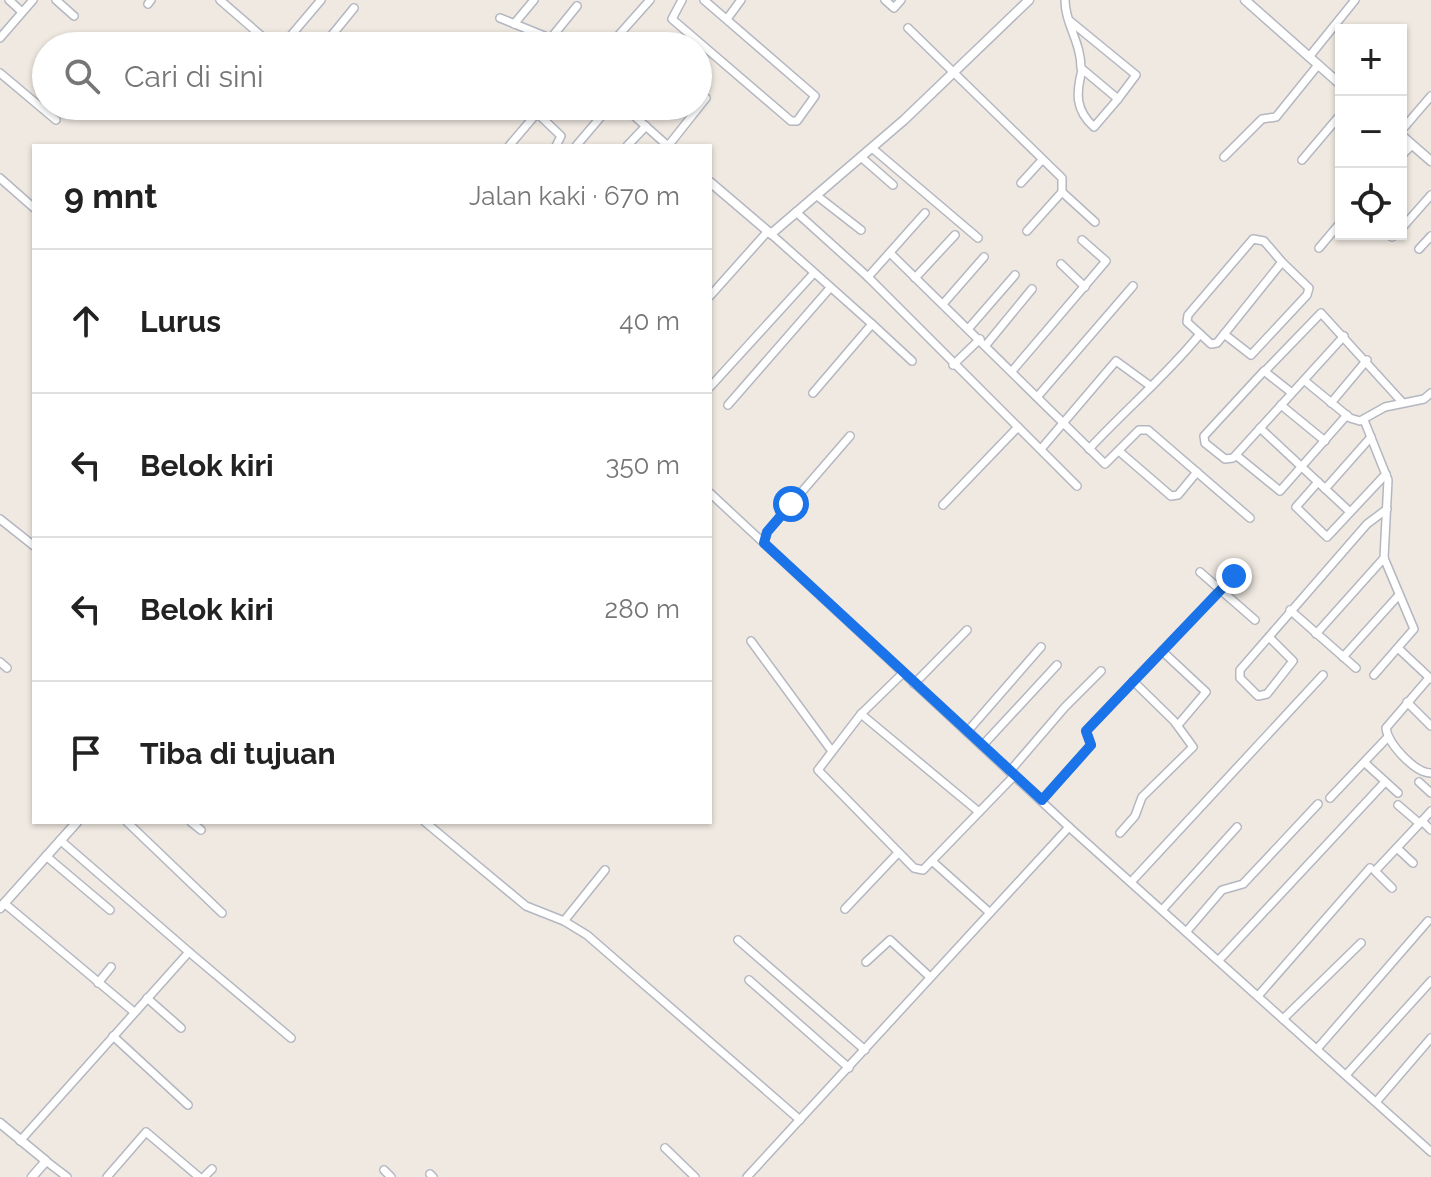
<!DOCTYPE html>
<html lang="id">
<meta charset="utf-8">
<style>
body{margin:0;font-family:Raleway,sans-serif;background:#f6f6f6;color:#222}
.controls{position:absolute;right:24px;top:24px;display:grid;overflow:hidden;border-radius:0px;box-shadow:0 2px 6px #0004}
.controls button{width:72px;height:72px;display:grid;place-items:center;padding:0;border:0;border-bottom:2px solid #e0e0e0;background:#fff;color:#222;font:40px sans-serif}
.stop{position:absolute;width:24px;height:24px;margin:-18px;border:6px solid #1a73e8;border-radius:50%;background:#fff}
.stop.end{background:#1a73e8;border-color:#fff;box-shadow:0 2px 8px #0008}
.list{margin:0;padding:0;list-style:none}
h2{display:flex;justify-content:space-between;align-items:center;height:104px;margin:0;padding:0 32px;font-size:34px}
h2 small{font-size:26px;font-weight:400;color:#767676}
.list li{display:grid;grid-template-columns:52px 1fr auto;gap:24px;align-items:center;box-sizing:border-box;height:144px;padding:0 32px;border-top:2px solid #e0e0e0}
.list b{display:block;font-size:30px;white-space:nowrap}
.list em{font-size:26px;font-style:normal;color:#767676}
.icon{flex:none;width:44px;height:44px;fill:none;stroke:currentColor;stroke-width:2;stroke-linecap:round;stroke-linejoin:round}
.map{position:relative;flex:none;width:1431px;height:1177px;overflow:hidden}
.search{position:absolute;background:#fff;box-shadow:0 2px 6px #0004;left:32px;top:32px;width:680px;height:88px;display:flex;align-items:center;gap:20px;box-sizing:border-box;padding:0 28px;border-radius:44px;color:#767676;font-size:30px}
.panel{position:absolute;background:#fff;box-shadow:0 2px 6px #0004;left:32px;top:144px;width:680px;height:680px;border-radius:0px}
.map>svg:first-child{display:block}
</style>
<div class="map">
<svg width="1431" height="1177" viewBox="0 0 1431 1177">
<rect width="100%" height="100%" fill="#efe9e1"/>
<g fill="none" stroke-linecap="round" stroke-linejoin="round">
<!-- minor casing -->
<g stroke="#b4b7c1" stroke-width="10">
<g id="minor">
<path d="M 9,0 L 22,12"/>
<path d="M 56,0 L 74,16"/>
<path d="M 220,0 L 273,46"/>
<path d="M 682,0 L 672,19 L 791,121 L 797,121 L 815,96 L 704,0"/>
<path d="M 885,0 L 894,8 L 901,0"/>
<path d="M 1065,0 C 1065,24 1081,42 1081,68 L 1118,99 L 1136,75 L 1070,21"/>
<path d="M 148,4 L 151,0"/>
<path d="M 500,18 L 569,46"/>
<path d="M 727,19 L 741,0"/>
<path d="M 514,24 L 534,0"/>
<path d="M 908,28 L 1062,178 L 1062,192 L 1095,222"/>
<path d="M 0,38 L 33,0"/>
<path d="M 551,38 L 577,6"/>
<path d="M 282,46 L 321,0"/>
<path d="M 323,46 L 354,8"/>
<path d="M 609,46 L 650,0"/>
<path d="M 1309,57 L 1355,0"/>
<path d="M 1082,70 C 1076,93 1075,110 1094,127 L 1118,99"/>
<path d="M 0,73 L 56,120"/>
<path d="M 623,106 L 668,146 L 706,98"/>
<path d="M 537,113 L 561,136 L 556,146"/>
<path d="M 1401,131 L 1431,96"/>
<path d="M 509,146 L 543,106"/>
<path d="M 576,146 L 610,106"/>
<path d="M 627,146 L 646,126"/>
<path d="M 872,148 L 978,238"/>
<path d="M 1401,156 L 1412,145"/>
<path d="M 861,157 L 893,185"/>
<path d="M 1224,157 L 1262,119 L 1276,117 L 1318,65"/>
<path d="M 1302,160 L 1341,114"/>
<path d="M 0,178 L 34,208"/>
<path d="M 1021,183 L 1042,160"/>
<path d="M 816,195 L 861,230"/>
<path d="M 796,212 L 868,277 L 1077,486"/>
<path d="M 1401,229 L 1431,195"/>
<path d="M 1027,231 L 1062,192"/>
<path d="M 771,234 L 872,324 L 813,393"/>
<path d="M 1387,234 L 1392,237 L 1397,234"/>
<path d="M 1253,239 L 1264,241 L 1282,262 L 1217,343 L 1211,344 L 1187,322 L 1188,315 Z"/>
<path d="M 1319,248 L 1341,222"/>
<path d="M 1419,249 L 1431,236"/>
<path d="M 890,253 L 1105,464 L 1139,430 L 1148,430 L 1250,518"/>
<path d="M 1061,264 L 1085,287"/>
<path d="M 868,277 L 925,213"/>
<path d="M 915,278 L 955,235"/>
<path d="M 710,296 L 768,231"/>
<path d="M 943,304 L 984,257"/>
<path d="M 872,324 L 912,361"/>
<path d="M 969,328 L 1015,275"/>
<path d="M 1224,334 L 1251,355 L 1307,295 L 1309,288 L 1282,262"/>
<path d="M 986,345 L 1032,289"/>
<path d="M 953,365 L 980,339"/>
<path d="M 1013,370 L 1106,261 L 1082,240"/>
<path d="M 1265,371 L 1321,313 L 1402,402"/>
<path d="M 1305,381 L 1350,418 L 1360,421 L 1385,407 L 1424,399 L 1431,393"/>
<path d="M 710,387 L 814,273"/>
<path d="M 1292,393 L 1264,371 L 1204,436 L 1205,443 L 1225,459 L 1233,458 L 1344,336"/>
<path d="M 1038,396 L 1133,286"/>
<path d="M 1331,403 L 1367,360"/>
<path d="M 728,405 L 830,288"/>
<path d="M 1281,405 L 1325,441"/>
<path d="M 1364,420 L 1388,480 L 1384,558 L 1414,629 L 1374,675"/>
<path d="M 1260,428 L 1349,511"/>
<path d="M 1041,449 L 1116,361 L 1149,385"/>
<path d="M 1089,449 C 1126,409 1166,376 1200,334"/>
<path d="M 1120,452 L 1171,496 L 1178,495 L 1197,472"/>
<path d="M 1237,456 L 1280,491 L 1347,415"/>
<path d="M 1318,482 L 1296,507 L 1327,537 L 1386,474"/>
<path d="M 1325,489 L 1371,437"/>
<path d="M 710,493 L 1069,827 L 747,1177"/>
<path d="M 943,505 L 1018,427"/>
<path d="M 0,519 L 34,546"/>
<path d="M 764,543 L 767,532 L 850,436"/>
<path d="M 1200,572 L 1255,620"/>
<path d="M 1290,610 L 1356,668"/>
<path d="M 1316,634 L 1384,558"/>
<path d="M 1270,638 L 1293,661 L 1267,694 L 1258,696 L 1240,678 L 1240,670 L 1367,524 L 1387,509"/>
<path d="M 751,641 L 831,750"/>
<path d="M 1399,649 L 1431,679"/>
<path d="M 1162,651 L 1206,692 L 1178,725"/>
<path d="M 1343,657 L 1398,596"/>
<path d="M 0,662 L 7,668"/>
<path d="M 903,673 L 861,714 L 818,770 L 914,868 L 923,870 L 1015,775"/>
<path d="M 1429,678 L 1386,728 C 1388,744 1415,773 1431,773"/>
<path d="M 914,684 L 967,630"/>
<path d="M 1407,702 L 1431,726"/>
<path d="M 861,714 L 979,812"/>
<path d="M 967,732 L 1041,647"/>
<path d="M 982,746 L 1057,665"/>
<path d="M 1365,763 L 1398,793"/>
<path d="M 1010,771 L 1065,707 L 1101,671"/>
<path d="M 1419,782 L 1431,793"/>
<path d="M 1330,798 L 1387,738"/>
<path d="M 1042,800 L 1091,745 L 1086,731 L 1234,576"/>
<path d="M 1398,805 L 1419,823"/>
<path d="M 1422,821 L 1431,811"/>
<path d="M 127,822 L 222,913"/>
<path d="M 191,822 L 201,830"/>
<path d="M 425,822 L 526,906 L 564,921 L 587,935 L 800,1120"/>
<path d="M 1069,827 L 1431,1152"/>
<path d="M 1120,833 L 1135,816 L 1142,797 L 1193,747 L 1174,721 L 1133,681"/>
<path d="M 1397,848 L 1413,863"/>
<path d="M 46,856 L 110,910"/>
<path d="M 932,861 L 989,912"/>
<path d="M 1132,881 L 1323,675"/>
<path d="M 1392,888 L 1375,871 L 1422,821 L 1431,830"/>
<path d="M 4,903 L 134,1012"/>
<path d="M 845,909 L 898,853"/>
<path d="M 1163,909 L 1237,827"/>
<path d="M 564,921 L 605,870"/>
<path d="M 1187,931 L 1222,890 L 1243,884 L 1318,804"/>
<path d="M 738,940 L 865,1050"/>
<path d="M 189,952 L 291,1038"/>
<path d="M 1219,960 L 1385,782"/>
<path d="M 866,962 L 890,940 L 930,977"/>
<path d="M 749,980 L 849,1068"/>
<path d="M 98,983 L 111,967"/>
<path d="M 1258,996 L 1370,868"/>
<path d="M 147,998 L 181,1028"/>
<path d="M 1283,1019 L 1361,943"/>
<path d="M 113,1036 L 188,1105"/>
<path d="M 1317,1049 L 1428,921"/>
<path d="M 1346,1075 L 1431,981"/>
<path d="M 1377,1101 L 1431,1038"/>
<path d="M 20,1141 L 189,952 L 60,840"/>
<path d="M 665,1148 L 695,1177"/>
<path d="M 46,1161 L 67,1177"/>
<path d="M 384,1170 L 391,1177"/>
<path d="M 430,1174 L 433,1177"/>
<path d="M 107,1177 L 146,1132 L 199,1177"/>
<path d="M 204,1177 L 212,1169"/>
</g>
</g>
<!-- tertiary casing -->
<g stroke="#b4b7c1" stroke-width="11">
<g id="tertiary">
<path d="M 1245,0 L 1341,85"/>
<path d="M 1401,135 L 1431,161"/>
<path d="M 710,182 L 771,234 L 904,120 L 1029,0"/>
<path d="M 0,908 L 77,822"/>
<path d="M 0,1123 L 46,1161 L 32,1177"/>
</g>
</g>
<!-- minor -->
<use href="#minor" stroke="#fff" stroke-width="7"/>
<!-- tertiary -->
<use href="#tertiary" stroke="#fff" stroke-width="8"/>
</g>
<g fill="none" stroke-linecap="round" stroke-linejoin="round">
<!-- route -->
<path stroke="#1a73e8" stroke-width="10" d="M 791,504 L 767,532 L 764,543 L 1042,800 L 1091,745 L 1086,731 L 1234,576"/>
</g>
</svg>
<div class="controls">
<button>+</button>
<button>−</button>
<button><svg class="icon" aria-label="locate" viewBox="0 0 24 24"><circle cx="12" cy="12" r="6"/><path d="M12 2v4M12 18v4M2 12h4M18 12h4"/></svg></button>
</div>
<div class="stop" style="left:791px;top:504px"></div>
<div class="stop end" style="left:1234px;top:576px"></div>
<div class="search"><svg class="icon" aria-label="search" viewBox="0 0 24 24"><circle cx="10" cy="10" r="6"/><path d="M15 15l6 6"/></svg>Cari di sini</div>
<section class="panel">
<h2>9 mnt<small>Jalan kaki · 670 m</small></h2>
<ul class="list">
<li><svg class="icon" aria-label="ahead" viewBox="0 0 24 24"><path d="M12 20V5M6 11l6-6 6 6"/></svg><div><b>Lurus</b></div><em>40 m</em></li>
<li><svg class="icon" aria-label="left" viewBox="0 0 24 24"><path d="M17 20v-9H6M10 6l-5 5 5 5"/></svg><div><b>Belok kiri</b></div><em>350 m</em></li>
<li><svg class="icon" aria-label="left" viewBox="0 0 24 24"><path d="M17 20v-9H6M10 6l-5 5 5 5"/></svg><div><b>Belok kiri</b></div><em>280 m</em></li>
<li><svg class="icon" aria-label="arrive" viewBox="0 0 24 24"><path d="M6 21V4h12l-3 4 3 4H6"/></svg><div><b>Tiba di tujuan</b></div></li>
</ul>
</section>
</div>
